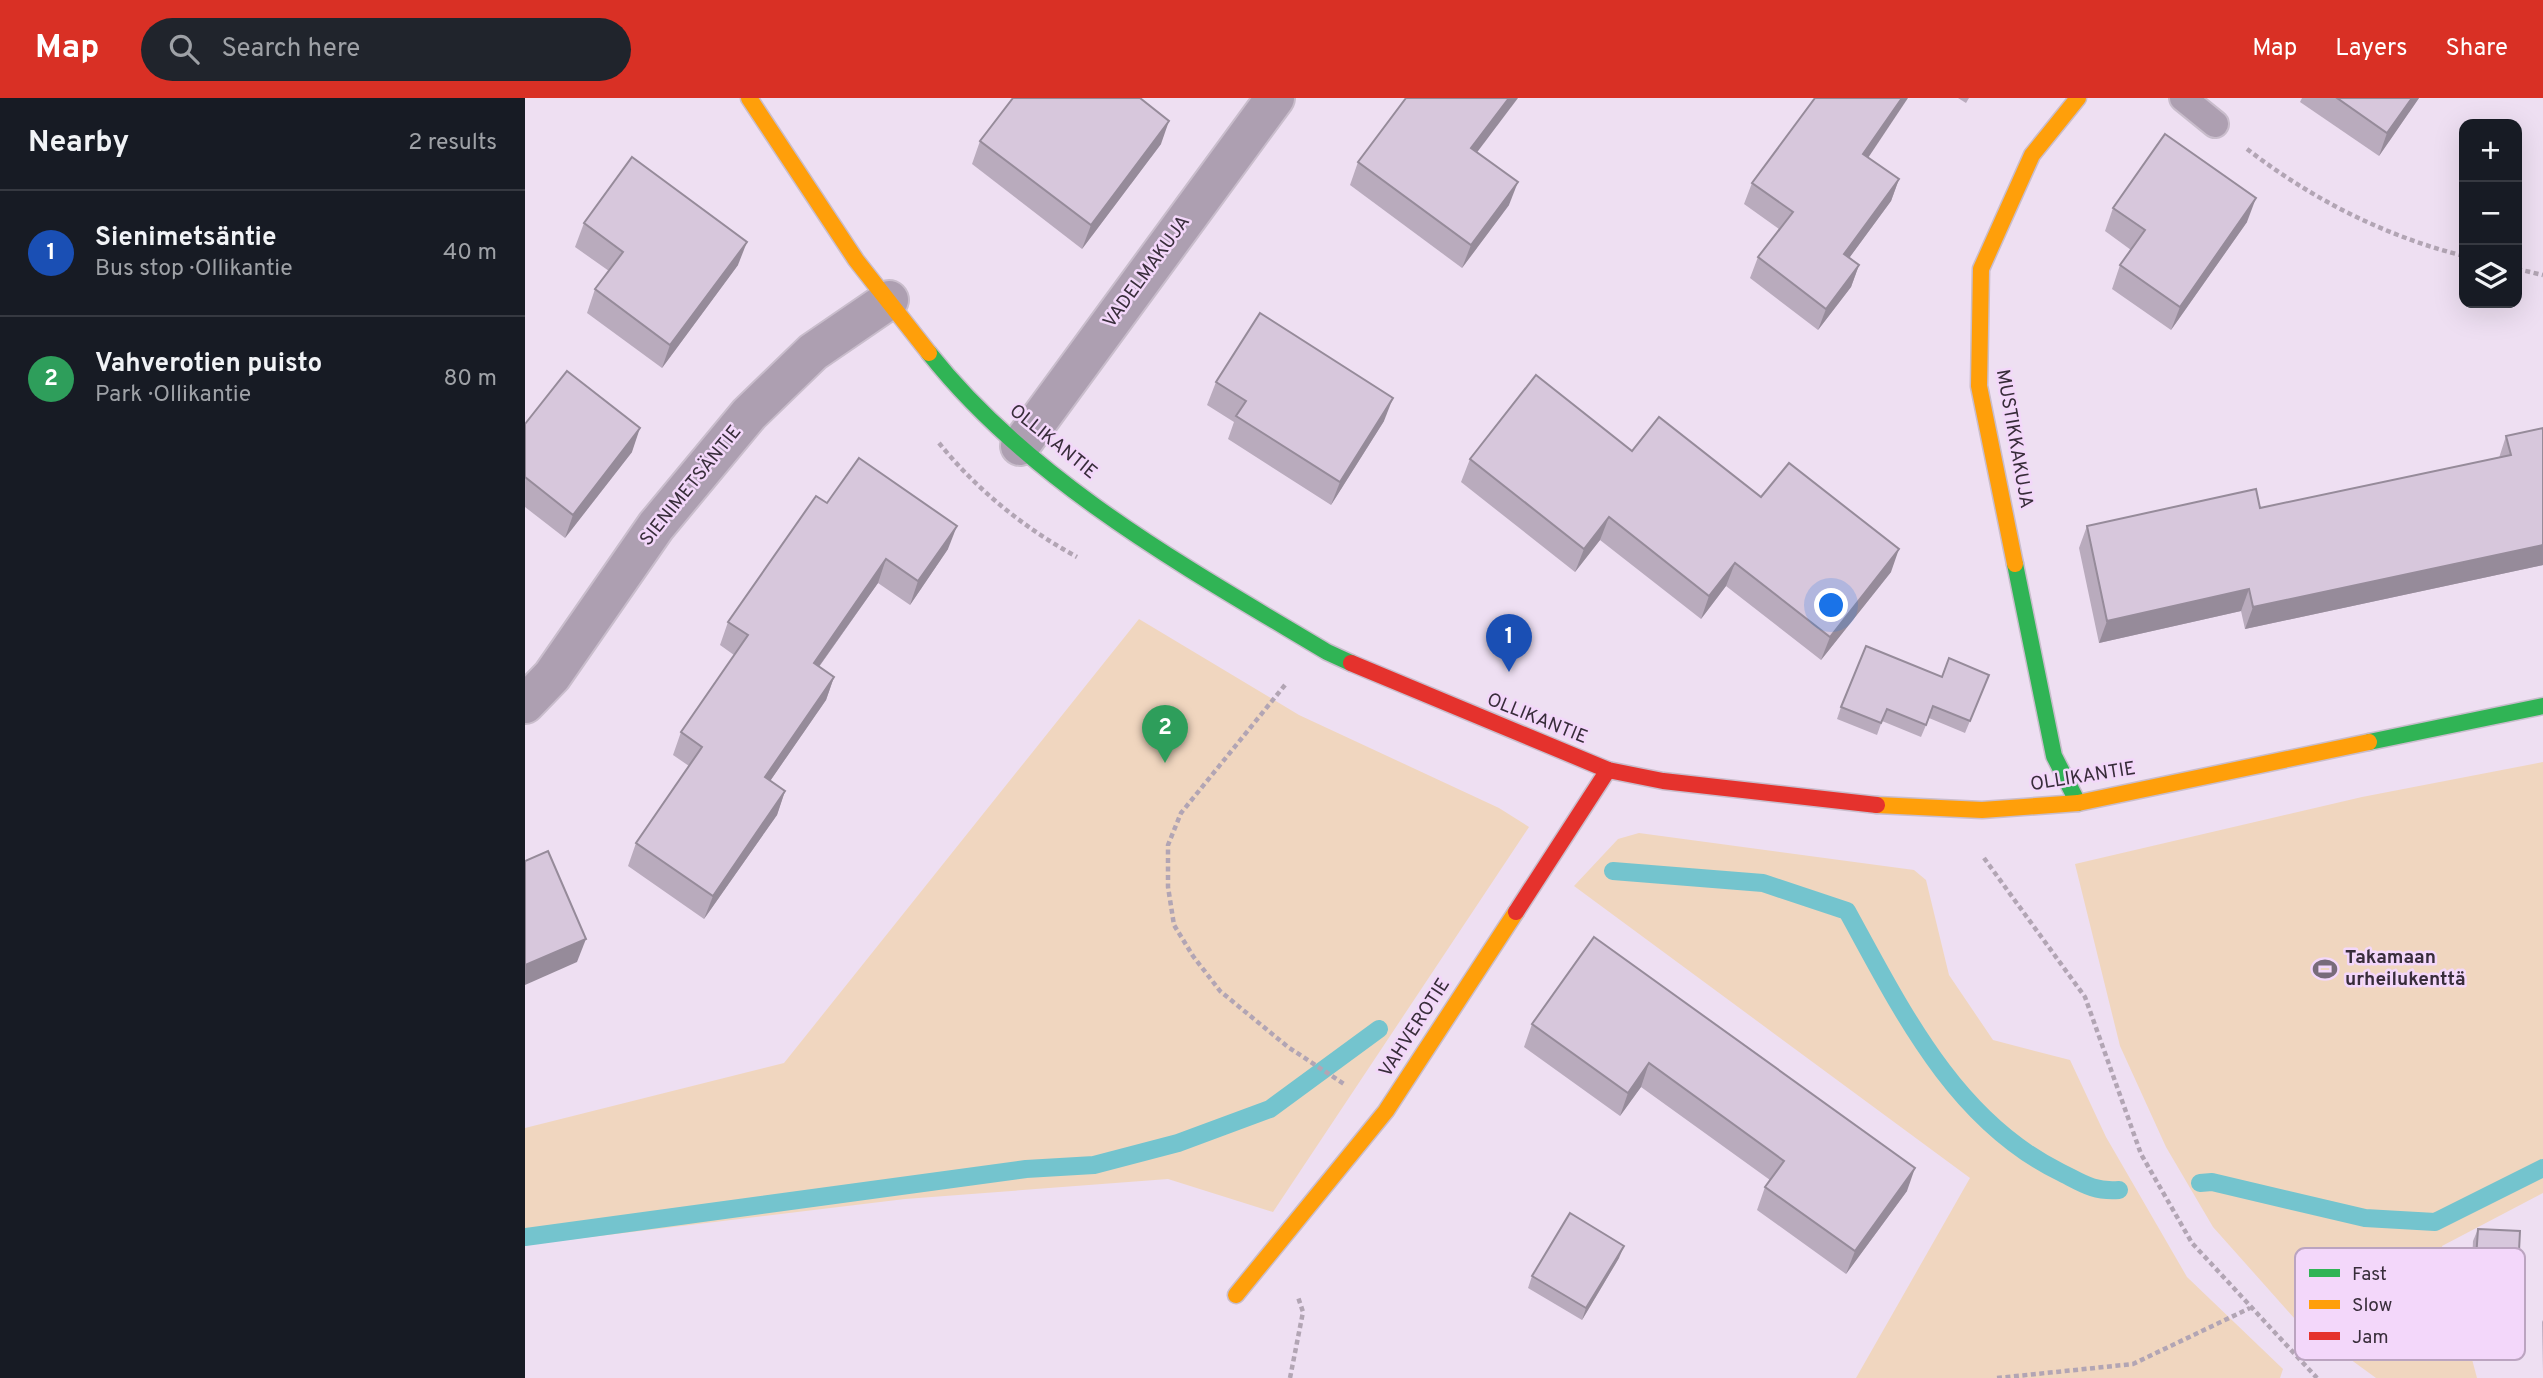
<!DOCTYPE html>
<meta charset="utf-8">
<style>
body{margin:0;font-family:Overpass,sans-serif;background:#20242c;color:#f1f3f6}
.controls{position:absolute;right:21px;top:21px;display:grid;overflow:hidden;border-radius:14px;box-shadow:0 7px 28px #0002}
.controls button{width:63px;height:63px;display:grid;place-items:center;padding:0;border:0;border-bottom:2px solid #363941;background:#171b24;color:#f1f3f6;font:35px sans-serif}
.you{position:absolute;left:1307px;top:508px;width:24px;height:24px;margin:-18px;border:5px solid #fff;border-radius:50%;background:#1a73e8;box-shadow:0 0 0 10px #1a73e833}
.badge{display:grid;place-items:center;width:46px;height:46px;border-radius:50%;background:#d93025;color:#fff;font-size:23px;font-weight:700}
.pin{position:absolute;translate:-50% -58px;filter:drop-shadow(0 2px 4px #0008)}
.pin::after{content:'';position:absolute;top:37px;width:24px;height:21px;background:inherit;clip-path:polygon(0 0,100% 0,50% 100%)}
.list{margin:0;padding:0;list-style:none}
h2{display:flex;justify-content:space-between;align-items:center;height:91px;margin:0;padding:0 28px;font-size:30px}
h2 small{font-size:23px;font-weight:400;color:#9ea1a6}
.list li{display:grid;grid-template-columns:46px 1fr auto;gap:21px;align-items:center;box-sizing:border-box;height:126px;padding:0 28px;border-top:2px solid #363941}
.list b{display:block;font-size:26px;white-space:nowrap}
.list p{margin:0;font-size:23px;white-space:nowrap;color:#9ea1a6}
.list em{font-size:23px;font-style:normal;color:#9ea1a6}
.icon{flex:none;width:38px;height:38px;fill:none;stroke:currentColor;stroke-width:2;stroke-linecap:round;stroke-linejoin:round}
.map{position:relative;flex:none;width:2018px;height:1280px;overflow:hidden}
header{display:flex;align-items:center;gap:42px;box-sizing:border-box;height:98px;padding:0 35px;background:#d93025;color:#fff}
header strong{font-size:33px}
nav{display:flex;gap:38px;margin-inline-start:auto;font-size:24px}
.search{width:490px;height:63px;background:#20242c;display:flex;align-items:center;gap:18px;box-sizing:border-box;padding:0 24px;border-radius:38px;color:#9ea1a6;font-size:26px}
main{display:flex}
aside{flex:1;background:#171b24}
.map>svg:first-child{display:block}
</style>
<header>
<strong>Map</strong>
<div class="search"><svg class="icon" aria-label="search" viewBox="0 0 24 24"><circle cx="10" cy="10" r="6"/><path d="M15 15l6 6"/></svg>Search here</div>
<nav><a>Map</a><a>Layers</a><a>Share</a></nav>
</header>
<main>
<aside>
<h2>Nearby<small>2 results</small></h2>
<ul class="list">
<li><span class="badge" style="background:#1a4fb4">1</span><div><b>Sienimetsäntie</b><p>Bus stop · Ollikantie</p></div><em>40 m</em></li>
<li><span class="badge" style="background:#2e9e5b">2</span><div><b>Vahverotien puisto</b><p>Park · Ollikantie</p></div><em>80 m</em></li>
</ul>
</aside>
<div class="map">
<svg width="2018" height="1280" viewBox="0 0 2018 1280">
<rect width="100%" height="100%" fill="#eedff2"/>
<!-- green -->
<g fill="#f0d6bf">
<path d="M 614,521 L 774,617 L 974,710 L 1004,729 L 748,1114 L 643,1081 L 380,1101 L 0,1147 L 0,1030 L 259,965 Z"/>
<path d="M 2018,664 L 2018,1095 L 1917,1148 L 1952,1280 L 1851,1280 L 1770,1221 L 1688,1129 L 1641,1049 L 1595,948 L 1550,766 L 1837,699 Z"/>
<path d="M 1114,735 L 1389,772 L 1401,782 L 1424,877 L 1468,942 L 1545,962 L 1581,1039 L 1662,1179 L 1758,1271 L 1755,1280 L 1331,1280 L 1445,1080 L 1049,788 L 1093,741 Z"/>
</g>
<g fill="none" stroke-linecap="round" stroke-linejoin="round">
<!-- stream -->
<g stroke="#74c4ce" stroke-width="18">
<path d="M 1088,773 L 1238,785 L 1322,813 C 1376,911 1429,1022 1535,1074 C 1557,1085 1568,1094 1594,1092"/>
<path d="M 1675,1085 L 1687,1084 L 1840,1120 L 1910,1124 L 2018,1070"/>
<path d="M 0,1139 L 501,1071 L 569,1067 L 653,1045 L 745,1011 L 854,931"/>
</g>
<!-- lane casing -->
<g stroke="#c9bdcc" stroke-width="30">
<path id="lane" d="M 1658,0 L 1690,26"/>
</g>
<!-- street casing -->
<g stroke="#c9bdcc" stroke-width="42">
<g id="street">
<path d="M 495,348 L 750,0"/>
<path d="M 0,606 L 27,578 L 131,428 L 224,316 L 288,254 L 364,202"/>
</g>
</g>
<!-- fast casing -->
<g stroke="#c9bdcc" stroke-width="19">
<g id="fast">
<path d="M 404,255 C 507,385 662,470 802,554 L 826,565"/>
<path d="M 1490,466 L 1529,658 L 1553,705"/>
<path d="M 1844,644 L 2018,608"/>
</g>
</g>
<!-- slow casing -->
<g stroke="#c9bdcc" stroke-width="19">
<g id="slow">
<path d="M 224,0 L 331,162 L 404,255"/>
<path d="M 1490,466 L 1454,288 L 1456,171 L 1507,57 L 1553,0"/>
<path d="M 1352,707 L 1457,712 L 1553,705 L 1844,644"/>
<path d="M 711,1197 L 861,1013 L 991,814"/>
</g>
</g>
<!-- jam casing -->
<g stroke="#c9bdcc" stroke-width="19">
<g id="jam">
<path d="M 826,565 L 1083,672 L 1138,683 L 1352,707"/>
<path d="M 991,814 L 1083,672"/>
</g>
</g>
<!-- path -->
<g stroke="#b2a5b4" stroke-width="4.5" stroke-dasharray="5 3.5" stroke-linecap="butt">
<path d="M 1722,51 C 1787,101 1859,138 1939,158"/>
<path d="M 1992,171 L 2018,177"/>
<path d="M 414,345 C 452,392 499,430 552,459"/>
<path d="M 760,587 L 656,715 L 643,747 L 643,789 L 649,827 L 668,858 L 695,893 L 763,949 L 819,986"/>
<path d="M 1459,760 L 1560,899 L 1616,1056 L 1667,1145 L 1792,1280"/>
<path d="M 765,1280 L 778,1214 L 773,1199"/>
<path d="M 1472,1280 L 1608,1266 L 1725,1210"/>
</g>
<!-- lane -->
<use href="#lane" stroke="#ad9fb1" stroke-width="26"/>
<!-- street -->
<use href="#street" stroke="#ad9fb1" stroke-width="38"/>
<!-- fast -->
<use href="#fast" stroke="#30b455" stroke-width="16"/>
<!-- slow -->
<use href="#slow" stroke="#ff9f0a" stroke-width="16"/>
<!-- jam -->
<use href="#jam" stroke="#e5322d" stroke-width="16"/>
</g>
<!-- wall -->
<g fill="#b9abbd">
<path d="M 1433,0 L 1444,0 L 1441,5 Z"/>
<path d="M 1777,0 L 1894,0 L 1854,58 L 1775,4 Z"/>
<path d="M 455,43 L 636,46 L 557,151 L 447,66 Z"/>
<path d="M 952,54 L 984,107 L 937,170 L 825,87 L 833,64 Z"/>
<path d="M 1343,60 L 1374,81 L 1366,103 L 1324,160 L 1334,167 L 1326,189 L 1293,232 L 1225,180 L 1233,159 L 1254,131 L 1219,106 L 1227,85 Z"/>
<path d="M 1588,110 L 1722,124 L 1646,232 L 1587,191 L 1595,167 L 1606,152 L 1580,133 Z"/>
<path d="M 59,125 L 213,167 L 137,270 L 62,215 L 70,191 L 84,173 L 50,149 Z"/>
<path d="M 691,284 L 859,323 L 806,407 L 703,341 L 709,324 L 682,307 Z"/>
<path d="M 0,326 L 107,354 L 40,440 L 0,409 Z"/>
<path d="M 1981,338 L 2018,467 L 1720,531 L 1716,513 L 1574,545 L 1554,450 L 1562,428 L 1735,410 L 1974,360 Z"/>
<path d="M 1107,353 L 1236,399 L 1366,474 L 1296,562 L 1201,488 L 1176,521 L 1075,442 L 1050,474 L 936,384 L 945,361 Z"/>
<path d="M 302,405 L 423,451 L 385,507 L 353,485 L 294,569 L 309,579 L 301,602 L 245,683 L 260,693 L 252,717 L 179,821 L 103,768 L 111,745 L 164,668 L 148,657 L 156,634 L 209,557 L 195,547 L 203,524 Z"/>
<path d="M 1417,579 L 1459,589 L 1440,635 L 1404,620 L 1396,639 L 1357,623 L 1352,637 L 1312,621 L 1316,609 Z"/>
<path d="M 1069,839 L 1382,1093 L 1321,1176 L 1232,1112 L 1240,1089 L 1245,1082 L 1116,989 L 1095,1018 L 999,949 L 1007,926 Z"/>
<path d="M 1953,1131 L 1992,1193 L 1987,1206 L 1945,1203 L 1948,1143 Z"/>
<path d="M 1094,1160 L 1057,1222 L 1003,1190 L 1007,1178 Z"/>
<path d="M 2018,1222 L 2018,1274 L 2017,1224 Z"/>
</g>
<!-- shaded-wall -->
<g fill="#968b9a">
<path d="M 984,0 L 993,0 L 938,73 L 946,50 Z"/>
<path d="M 1377,0 L 1383,0 L 1331,78 L 1338,56 Z"/>
<path d="M 1887,0 L 1894,0 L 1854,58 L 1862,35 Z"/>
<path d="M 644,23 L 636,46 L 557,151 L 566,127 Z"/>
<path d="M 1374,81 L 1366,103 L 1311,178 L 1319,156 Z"/>
<path d="M 993,84 L 984,107 L 937,170 L 946,147 Z"/>
<path d="M 1731,100 L 1722,124 L 1646,232 L 1655,209 Z"/>
<path d="M 222,144 L 213,167 L 137,270 L 145,247 Z"/>
<path d="M 1334,167 L 1326,189 L 1293,232 L 1301,211 Z"/>
<path d="M 868,300 L 859,323 L 806,407 L 815,384 Z"/>
<path d="M 115,330 L 107,354 L 40,440 L 48,417 Z"/>
<path d="M 1084,419 L 1075,442 L 1050,474 L 1059,451 Z"/>
<path d="M 432,428 L 423,451 L 385,507 L 393,483 Z"/>
<path d="M 2018,447 L 2018,467 L 1720,531 L 1728,509 Z"/>
<path d="M 1374,451 L 1366,474 L 1296,562 L 1305,539 Z"/>
<path d="M 361,461 L 353,485 L 280,588 L 289,565 Z"/>
<path d="M 1210,465 L 1201,488 L 1176,521 L 1184,498 Z"/>
<path d="M 1724,491 L 1716,513 L 1574,545 L 1582,523 Z"/>
<path d="M 309,579 L 301,602 L 232,702 L 240,679 Z"/>
<path d="M 260,693 L 252,717 L 179,821 L 188,798 Z"/>
<path d="M 61,841 L 52,864 L 0,887 L 0,867 Z"/>
<path d="M 1124,965 L 1116,989 L 1095,1018 L 1103,995 Z"/>
<path d="M 1390,1070 L 1382,1093 L 1321,1176 L 1330,1153 Z"/>
<path d="M 1099,1148 L 1094,1160 L 1057,1222 L 1061,1210 Z"/>
<path d="M 1949,1191 L 1992,1193 L 1987,1206 L 1945,1203 Z"/>
</g>
<!-- building -->
<g fill="#d7c7dc" stroke="#968b9a" stroke-width="2">
<path d="M 488,0 L 615,0 L 644,23 L 566,127 L 455,43 Z"/>
<path d="M 881,0 L 984,0 L 946,50 L 993,84 L 946,147 L 833,64 Z"/>
<path d="M 1290,0 L 1377,0 L 1338,56 L 1374,81 L 1319,156 L 1334,167 L 1301,211 L 1233,159 L 1268,114 L 1227,85 Z"/>
<path d="M 1812,0 L 1887,0 L 1862,35 Z"/>
<path d="M 1640,36 L 1731,100 L 1655,209 L 1595,167 L 1620,132 L 1588,110 Z"/>
<path d="M 107,59 L 222,144 L 145,247 L 70,191 L 98,154 L 59,125 Z"/>
<path d="M 735,215 L 868,300 L 815,384 L 711,318 L 721,303 L 691,284 Z"/>
<path d="M 42,273 L 115,330 L 48,417 L 0,379 L 0,326 Z"/>
<path d="M 1011,277 L 1107,353 L 1134,319 L 1236,399 L 1264,365 L 1374,451 L 1305,539 L 1210,465 L 1184,498 L 1084,419 L 1059,451 L 945,361 Z"/>
<path d="M 2018,330 L 2018,447 L 1728,509 L 1724,491 L 1582,523 L 1562,428 L 1731,391 L 1735,410 L 1986,357 L 1981,338 Z"/>
<path d="M 334,360 L 432,428 L 393,483 L 361,461 L 289,565 L 309,579 L 240,679 L 260,693 L 188,798 L 111,745 L 177,649 L 156,634 L 223,537 L 203,524 L 291,398 L 302,405 Z"/>
<path d="M 1341,548 L 1417,579 L 1424,560 L 1464,577 L 1445,623 L 1408,608 L 1401,627 L 1362,611 L 1356,625 L 1316,609 Z"/>
<path d="M 23,753 L 61,841 L 0,867 L 0,763 Z"/>
<path d="M 1069,839 L 1390,1070 L 1330,1153 L 1240,1089 L 1259,1063 L 1124,965 L 1103,995 L 1007,926 Z"/>
<path d="M 1045,1115 L 1099,1148 L 1061,1210 L 1007,1178 Z"/>
<path d="M 1953,1131 L 1995,1133 L 1992,1193 L 1949,1191 Z"/>
</g>
<!-- icons -->
<defs>
<g id="stadium-bare" transform="scale(1.89)"><path d="M0-5a6.5 5 0 1 0 0 10a6.5 5 0 1 0 0-10ZM-3.5-1.8h7v3.6h-7Z" fill="#786b7a" stroke="#f3d7fa" stroke-width="2.5" paint-order="stroke"/></g>
</defs>
<g fill-rule="evenodd">
<use href="#stadium-bare" x="1800" y="871"/>
</g>
<g text-anchor="middle" dominant-baseline="central" stroke-width="5" stroke-linejoin="round" paint-order="stroke">
<!-- street labels -->
<g font-size="19" fill="#382d3a" stroke="#f3d7fa">
<text transform="translate(622 174) rotate(-54)">VADELMAKUJA</text>
<text transform="translate(1489 341) rotate(80)">MUSTIKKAKUJA</text>
<text transform="translate(528 344) rotate(39)">OLLIKANTIE</text>
<text transform="translate(166 388) rotate(-51)">SIENIMETSÄNTIE</text>
<text transform="translate(1012 621) rotate(22)">OLLIKANTIE</text>
<text transform="translate(1558 679) rotate(-9)">OLLIKANTIE</text>
<text transform="translate(890 930) rotate(-57)">VAHVEROTIE</text>
</g>
<!-- poi labels -->
<g font-size="19" font-weight="bold" fill="#382d3a" stroke="#f3d7fa" text-anchor="start">
<text x="1820" y="860">Takamaan<tspan x="1820" dy="22">urheilukenttä</tspan></text>
</g>
</g>
<!-- legend -->
<rect x="1770" y="1150" width="230" height="112" rx="10" fill="#f3d7fa" stroke="#bba4c0" stroke-width="2"/>
<rect x="1784" y="1171" width="31" height="8" fill="#30b455"/>
<rect x="1784" y="1202" width="31" height="9" fill="#ff9f0a"/>
<rect x="1784" y="1234" width="31" height="8" fill="#e5322d"/>
<g font-size="19" fill="#382d3a">
<text x="1827" y="1182">Fast</text>
<text x="1827" y="1213">Slow</text>
<text x="1827" y="1245">Jam</text>
</g>
</svg>
<div class="controls">
<button>+</button>
<button>−</button>
<button><svg class="icon" aria-label="layers" viewBox="0 0 24 24"><path d="M12 4l9 5-9 5-9-5zM3 14l9 5 9-5"/></svg></button>
</div>
<div class="you"></div>
<div class="pin badge" style="left:984px;top:574px;background:#1a4fb4">1</div>
<div class="pin badge" style="left:640px;top:665px;background:#2e9e5b">2</div>
</div>
</main>
